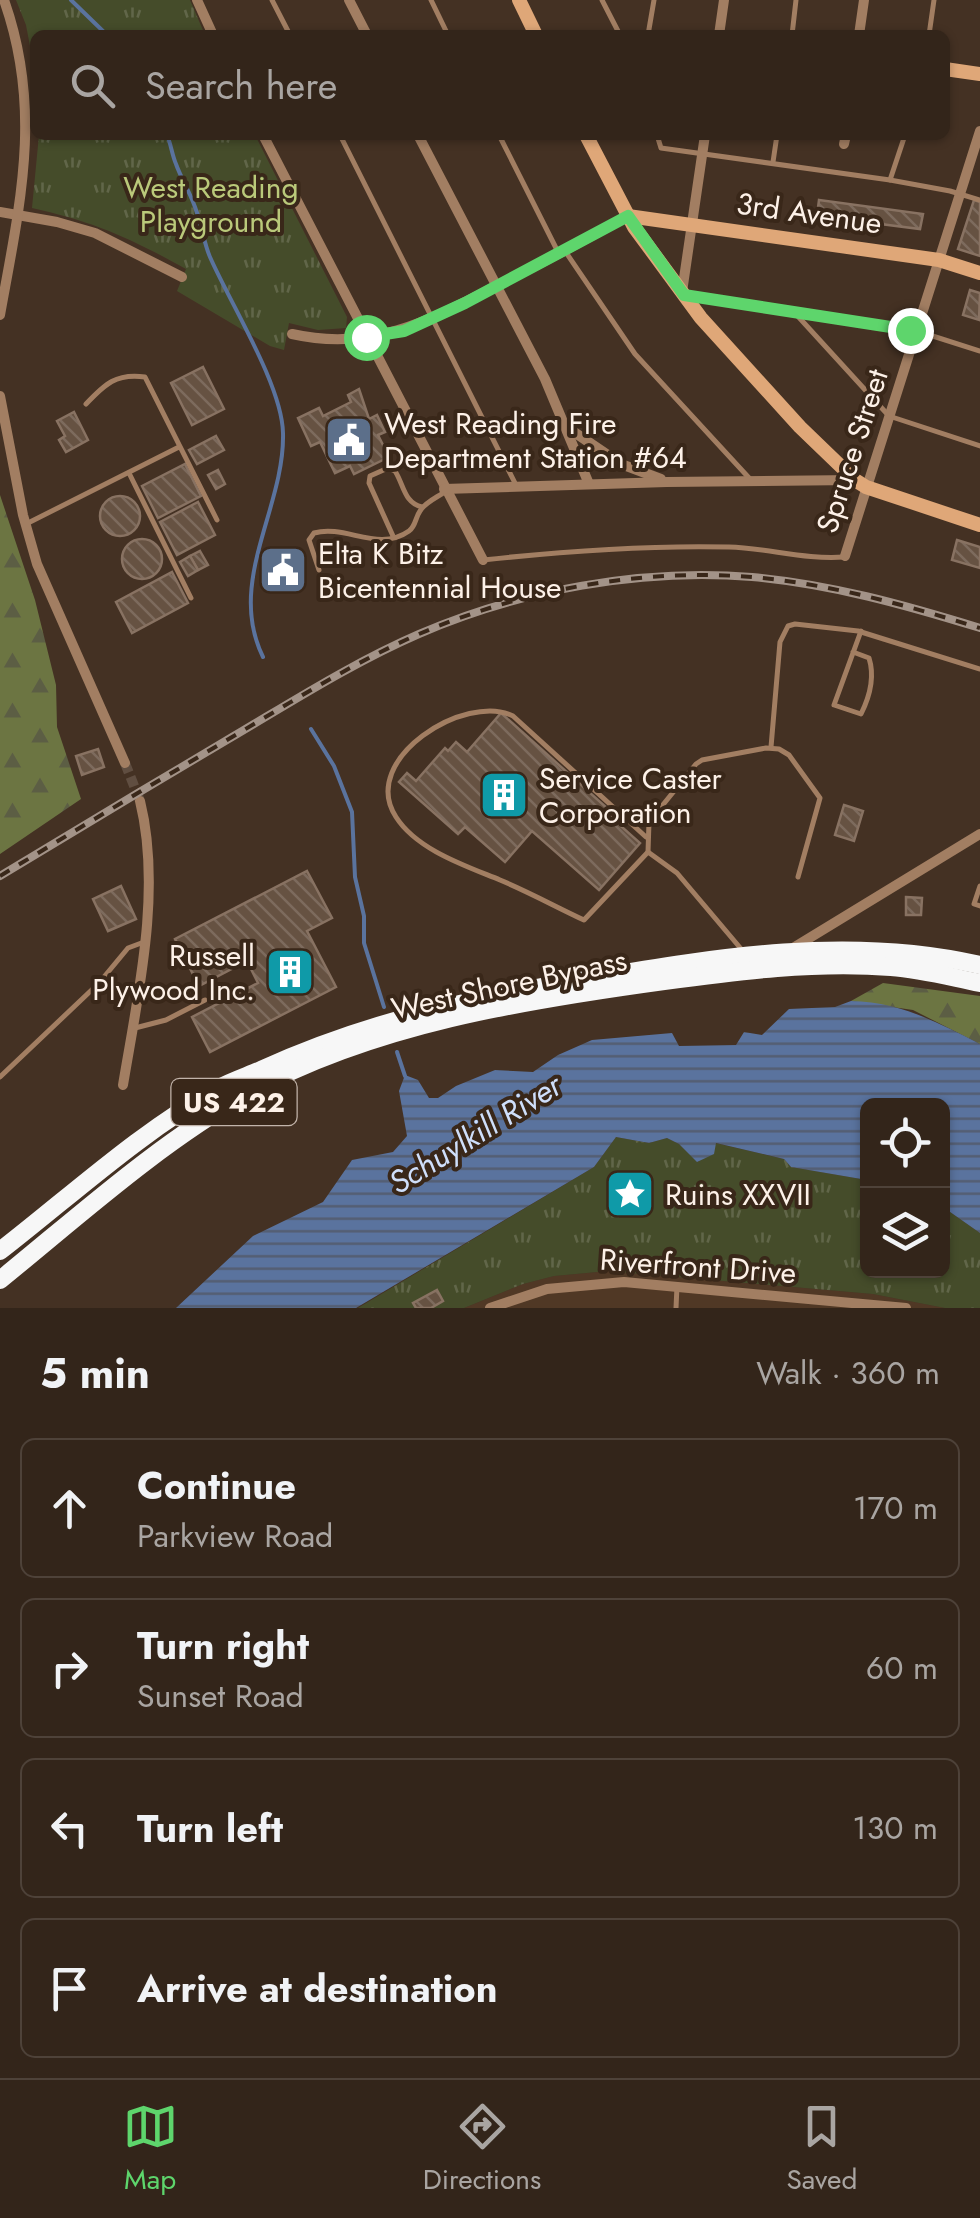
<!DOCTYPE html>
<meta charset="utf-8">
<style>
body{margin:0;font-family:Jost,sans-serif;background:#3b2d23;color:#f1f3f6}
.controls{position:absolute;right:30px;bottom:30px;display:grid;overflow:hidden;border-radius:15px;box-shadow:0 2px 8px #0004}
.controls button{width:90px;height:90px;display:grid;place-items:center;padding:0;border:0;border-bottom:2px solid #4e4239;background:#33251a;color:#f1f3f6;font:50px sans-serif}
.stop{position:absolute;width:30px;height:30px;margin:-22px;border:8px solid #5ed56c;border-radius:50%;background:#fff}
.stop.end{background:#5ed56c;border-color:#fff;box-shadow:0 2px 10px #0008}
.list{margin:0;padding:0;list-style:none}
h2{display:flex;justify-content:space-between;align-items:center;height:130px;margin:0;padding:0 40px;font-size:42px}
h2 small{font-size:32px;font-weight:400;color:#a9a5a2}
.list li{display:grid;grid-template-columns:65px 1fr auto;gap:30px;align-items:center;box-sizing:border-box;height:140px;margin:0 20px 20px;padding:0 20px;border:2px solid #4e4239;border-radius:15px}
.list b{display:block;font-size:38px;white-space:nowrap}
.list p{margin:0;font-size:32px;white-space:nowrap;color:#a9a5a2}
.list em{font-size:32px;font-style:normal;color:#a9a5a2}
.icon{flex:none;width:55px;height:55px;fill:none;stroke:currentColor;stroke-width:2;stroke-linecap:round;stroke-linejoin:round}
.map{position:relative;flex:none;width:980px;height:1308px;overflow:hidden}
.search{position:absolute;background:#33251a;box-shadow:0 2px 8px #0004;left:30px;right:30px;top:30px;height:110px;display:flex;align-items:center;gap:25px;box-sizing:border-box;padding:0 35px;border-radius:15px;color:#a9a5a2;font-size:38px}
.sheet{height:770px;background:#33251a}
nav{display:flex;justify-content:space-around;align-items:center;box-sizing:border-box;height:140px;border-top:2px solid #4e4239;background:#33251a;font-size:28px;color:#a9a5a2}
nav a{display:grid;justify-items:center;gap:5px}
nav .on{color:#5ed56c}
.map>svg:first-child{display:block}
</style>
<div class="map">
<svg width="980" height="1308" viewBox="0 0 980 1308">
<defs>
<pattern id="forest-firs" width="22" height="20" patternUnits="userSpaceOnUse" patternTransform="scale(2.5)"><rect width="22" height="20" fill="#6c7542"/><path d="M5 1l3.5 6h-7zM16 11l3.5 6h-7z" fill="#5c5e44"/></pattern>
<pattern id="park-tufts" width="24" height="20" patternUnits="userSpaceOnUse" patternTransform="scale(2.5)"><rect width="24" height="20" fill="#454c2a"/><path d="M3 7l-1-3M5 7V3M7 7l1-3M15 17l-1-3M17 17v-4M19 17l1-3" fill="none" stroke="#616649"/></pattern>
<pattern id="water-rules" width="6" height="5" patternUnits="userSpaceOnUse" patternTransform="scale(2.5)"><rect width="6" height="5" fill="#5a739e"/><path d="M0 2.5h6" fill="none" stroke="#535e72"/></pattern>
<pattern id="building-back-hatch" width="6" height="6" patternUnits="userSpaceOnUse" patternTransform="scale(2.5)"><rect width="6" height="6" fill="#665242"/><path d="M-1 5l2 2M0 0l6 6M5-1l2 2" fill="none" stroke="#7d6b5d"/></pattern>
</defs>
<rect width="100%" height="100%" fill="#443123"/>
<!-- built -->
<path fill="#503825" d="M 608,1271 L 873,1294 L 945,1308 L 464,1308 L 523,1284 L 554,1276 Z"/>
<!-- forest -->
<g fill="url(#forest-firs)">
<path d="M 0,495 L 35,600 L 56,685 L 57,727 L 81,799 L 0,854 Z"/>
<path d="M 883,983 L 980,996 L 980,1044 L 913,1010 L 851,1001 Z"/>
</g>
<!-- park -->
<g fill="url(#park-tufts)">
<path d="M 16,0 L 190,0 L 205,35 L 35,35 L 35,72 L 26,25 Z"/>
<path d="M 39,135 L 255,135 L 347,317 L 346,328 L 318,330 L 289,323 L 284,350 L 270,346 L 177,291 L 186,269 C 130,238 95,222 32,208 Z"/>
<path d="M 616,1137 L 649,1143 L 667,1138 L 679,1144 L 698,1162 L 715,1143 L 784,1159 L 791,1167 L 867,1180 L 868,1270 L 942,1270 L 943,1207 L 980,1233 L 980,1308 L 945,1308 L 873,1294 L 608,1271 L 554,1276 L 523,1284 L 464,1308 L 358,1308 L 594,1167 Z"/>
</g>
<!-- water -->
<path fill="url(#water-rules)" d="M 851,1001 C 900,1002 937,1022 980,1044 L 980,1233 L 943,1207 L 942,1106 L 868,1106 L 867,1180 L 791,1167 L 784,1159 L 716,1143 L 714,1154 L 697,1162 L 679,1144 L 667,1138 L 649,1143 L 616,1137 L 594,1167 L 356,1308 L 176,1308 L 253,1236 L 323,1202 L 352,1160 L 393,1152 L 407,1136 L 399,1091 L 405,1075 L 418,1080 L 429,1098 L 438,1098 L 456,1086 L 495,1070 L 533,1072 L 558,1055 L 592,1040 L 672,1033 L 679,1046 L 736,1045 L 744,1032 L 762,1035 L 789,1009 L 835,1007 Z"/>
<g fill="none" stroke-linecap="round" stroke-linejoin="round">
<!-- stream -->
<g stroke="#5a739e" stroke-width="4">
<path d="M 71,0 L 107,35"/>
<path d="M 167,135 C 171,144 172,155 176,164 C 182,181 192,195 197,213 C 202,227 204,243 210,257 C 230,303 282,385 283,433 C 285,508 226,582 263,657"/>
<path d="M 311,729 L 334,766 L 352,812 L 355,877 L 364,916 L 364,943 L 384,1007"/>
<path d="M 397,1052 L 405,1076"/>
</g>
</g>
<!-- building -->
<g fill="url(#building-back-hatch)" stroke="#887262" stroke-width="2.5">
<path d="M 819,200 L 923,214 L 920,229 L 817,216 Z"/>
<path d="M 974,200 L 980,202 L 980,256 L 958,249 Z"/>
<path d="M 970,290 L 980,293 L 979,320 L 963,315 Z"/>
<path d="M 203,367 L 224,409 L 192,425 L 171,383 Z"/>
<path d="M 359,389 L 369,419 L 377,415 L 385,432 L 378,435 L 389,457 L 354,474 L 350,466 L 335,473 L 320,442 L 311,446 L 298,418 L 319,408 L 323,416 L 351,402 L 348,395 Z"/>
<path d="M 74,412 L 88,440 L 66,452 L 59,440 L 65,436 L 57,421 Z"/>
<path d="M 216,436 L 224,450 L 197,464 L 189,450 Z"/>
<path d="M 185,464 L 201,496 L 158,518 L 142,486 Z"/>
<path d="M 218,470 L 225,484 L 216,489 L 208,475 Z"/>
<circle cx="120" cy="516" r="20"/>
<path d="M 198,502 L 215,535 L 177,555 L 160,522 Z"/>
<circle cx="142" cy="559" r="20"/>
<path d="M 957,540 L 980,547 L 980,568 L 952,560 Z"/>
<path d="M 200,551 L 208,565 L 198,570 L 190,556 Z"/>
<path d="M 283,555 L 295,581 L 283,586 L 271,560 Z"/>
<path d="M 190,556 L 198,570 L 188,576 L 180,562 Z"/>
<path d="M 172,572 L 188,603 L 132,633 L 116,602 Z"/>
<path d="M 501,713 L 608,809 L 605,812 L 640,843 L 599,890 L 532,831 L 505,862 L 465,827 L 458,834 L 399,782 L 407,773 L 416,781 L 445,748 L 448,751 L 456,742 L 467,752 Z"/>
<path d="M 98,749 L 104,767 L 82,775 L 76,756 Z"/>
<path d="M 844,805 L 863,811 L 854,841 L 835,835 Z"/>
<path d="M 307,871 L 332,918 L 307,931 L 336,987 L 210,1052 L 192,1017 L 258,983 L 247,961 L 199,986 L 175,939 Z"/>
<path d="M 121,886 L 136,919 L 108,931 L 93,899 Z"/>
<path d="M 906,897 L 922,898 L 921,915 L 906,915 Z"/>
<path d="M 437,1290 L 443,1301 L 431,1308 L 416,1308 L 413,1303 Z"/>
</g>
<g fill="none" stroke-linecap="round" stroke-linejoin="round">
<!-- street-tunnel -->
<path stroke="#604e41" stroke-width="10" stroke-dasharray="10 5" stroke-linecap="butt" d="M 125,763 L 140,801"/>
<!-- lane -->
<g stroke="#a27e62" stroke-width="5">
<path d="M 272,0 L 290,35"/>
<path d="M 431,0 L 448,35"/>
<path d="M 602,0 L 620,35"/>
<path d="M 648,35 L 654,0"/>
<path d="M 792,35 L 796,0"/>
<path d="M 929,35 L 934,0"/>
<path d="M 340,135 L 516,485"/>
<path d="M 499,135 L 558,252"/>
<path d="M 657,135 L 661,148 L 890,180 L 950,191 L 980,200"/>
<path d="M 773,162 L 777,135"/>
<path d="M 890,180 L 905,135"/>
<path d="M 565,251 L 635,354 L 750,479"/>
<path d="M 690,296 L 794,312 L 889,416 L 980,446"/>
<path d="M 794,312 L 917,331 L 980,351"/>
<path d="M 86,404 C 105,384 116,373 145,377 L 217,520"/>
<path d="M 129,473 L 191,598"/>
<path d="M 28,523 L 179,447"/>
<path d="M 393,536 L 369,483 L 370,476 L 388,468 L 395,471 C 404,485 404,503 422,507"/>
<path d="M 483,560 C 565,551 647,545 729,547 C 767,548 806,560 844,557"/>
<path d="M 319,570 L 309,540 L 314,533 C 346,524 378,553 409,531 C 416,526 415,518 420,511 C 425,502 438,497 446,491"/>
<path d="M 853,652 L 869,658 C 875,677 870,696 861,714 L 834,705 L 861,631"/>
<path d="M 771,747 L 780,642 L 788,626 L 795,624 L 858,631 L 980,669"/>
<path d="M 646,837 L 513,716 C 466,692 358,759 396,817 C 417,850 466,866 500,880 C 529,892 556,907 584,920 L 648,852 L 649,822 L 696,764 L 702,760 L 766,748 L 779,749 L 789,755 L 820,798 L 798,877"/>
<path d="M 648,852 L 677,873 L 742,950"/>
<path d="M 980,886 L 974,904 L 980,906"/>
<path d="M 135,1028 L 166,1020 L 205,1000"/>
<path d="M 0,1077 L 99,983 L 128,948 L 144,942"/>
<path d="M 676,1308 L 677,1286"/>
</g>
<!-- street -->
<g stroke="#a27e62" stroke-width="10">
<path d="M 197,0 L 213,35"/>
<path d="M 349,0 L 367,35"/>
<path d="M 719,35 L 724,0"/>
<path d="M 859,35 L 864,0"/>
<path d="M 263,135 L 483,560"/>
<path d="M 418,135 L 545,379 L 589,484"/>
<path d="M 844,144 L 846,135"/>
<path d="M 0,212 L 57,222 L 95,233 L 182,277"/>
<path d="M 682,292 L 705,135"/>
<path d="M 0,315 C 20,204 43,110 4,0"/>
<path d="M 292,334 C 372,352 429,321 498,285 C 542,263 585,240 628,216"/>
<path d="M 0,396 L 23,515 L 37,564 L 125,763"/>
<path d="M 568,428 L 621,464 L 661,479"/>
<path d="M 444,489 L 667,482 L 855,480"/>
<path d="M 845,556 L 980,131"/>
<path d="M 793,948 L 980,834"/>
<path d="M 123,1085 C 138,995 162,890 140,801"/>
<path d="M 490,1308 L 547,1289 L 624,1282 L 906,1308"/>
</g>
<!-- secondary -->
<g stroke="#dfa778" stroke-width="14">
<path d="M 519,0 L 536,35"/>
<path d="M 945,69 L 980,74"/>
<path d="M 586,135 L 634,227 L 701,318 L 800,427 L 855,480 L 866,487 L 980,525"/>
<path d="M 628,216 L 939,260 L 980,273"/>
</g>
<!-- highway -->
<g stroke="#f7f7f7" stroke-width="18">
<path d="M 0,1251 C 71,1196 140,1132 219,1088 C 232,1081 247,1076 261,1070 C 365,1022 475,998 588,979 C 718,957 850,935 980,965"/>
<path d="M 0,1280 C 80,1215 158,1144 248,1093 C 372,1024 525,1000 664,981 C 739,971 815,961 891,967 C 921,969 950,977 980,983"/>
</g>
<!-- rail casing -->
<g stroke="#a39388" stroke-width="8">
<path id="rail" d="M 0,876 C 76,830 151,785 227,740 C 290,703 352,663 419,634 C 521,590 641,568 752,577 C 831,584 905,605 980,628"/>
</g>
<!-- rail -->
<use href="#rail" stroke="#392719" stroke-width="4" stroke-dasharray="11" stroke-linecap="butt"/>
</g>
<g fill="none" stroke-linecap="round" stroke-linejoin="round">
<!-- route -->
<path stroke="#5ed56c" stroke-width="12" d="M 366,337 L 404,331 L 465,303 L 628,216 L 684,295 L 910,330"/>
</g>
<!-- icons -->
<defs>
<g id="civic-square" transform="scale(2.5)"><rect x="-9" y="-9" width="18" height="18" rx="4" fill="#5c6f8a" stroke="#392719"/><path d="M-.6-6.5H3V-4.5H.6V-3L4-1V1h2V6H-6V1h2V-1L-.6-3ZM-1.2 2.5V6h2.4V2.5Z" fill="#fff"/></g>
<g id="building-square" transform="scale(2.5)"><rect x="-9" y="-9" width="18" height="18" rx="4" fill="#0f9aa8" stroke="#392719"/><path d="M-4-6H4V6H1V3H-1V6H-4ZM-2.5-4.3h1.7v1.8h-1.7ZM.8-4.3h1.7v1.8H.8ZM-2.5-1h1.7V.8h-1.7ZM.8-1h1.7V.8H.8Z" fill="#fff"/></g>
<g id="sight-square" transform="scale(2.5)"><rect x="-9" y="-9" width="18" height="18" rx="4" fill="#0f9aa8" stroke="#392719"/><path d="M0-6L1.8-2.2L6-1.7L2.9 1.2L3.7 5.4L0 3.3L-3.7 5.4L-2.9 1.2L-6-1.7L-1.8-2.2Z" fill="#fff"/></g>
</defs>
<g fill-rule="evenodd">
<use href="#civic-square" x="349" y="440"/>
<use href="#civic-square" x="283" y="570"/>
<use href="#building-square" x="504" y="795"/>
<use href="#building-square" x="290" y="972"/>
<use href="#sight-square" x="630" y="1194"/>
</g>
<g text-anchor="middle" dominant-baseline="central" stroke-width="8" stroke-linejoin="round" paint-order="stroke">
<!-- shield labels -->
<rect fill="#392719" stroke="#c2b4aa" stroke-width="2.5" x="171.5" y="1079" width="125" height="46" rx="8"/>
<g font-size="28" font-weight="bold" fill="#fdf1e8">
<text x="234" y="1102">US 422</text>
</g>
<!-- park labels -->
<g font-size="30" fill="#bac97a" stroke="#392719">
<text x="211" y="187">West Reading<tspan x="211" dy="34">Playground</tspan></text>
</g>
<!-- street labels -->
<g font-size="30" fill="#fdf1e8" stroke="#392719">
<text transform="translate(809 213) rotate(8)">3rd Avenue</text>
<text transform="translate(852 451) rotate(-72)">Spruce Street</text>
<text transform="translate(509 984) rotate(-12)">West Shore Bypass</text>
<text transform="translate(698 1266) rotate(4)">Riverfront Drive</text>
</g>
<!-- poi labels -->
<g font-size="30" fill="#fdf1e8" stroke="#392719" text-anchor="start">
<text x="384" y="423">West Reading Fire<tspan x="384" dy="34">Department Station #64</tspan></text>
<text x="318" y="553">Elta K Bitz<tspan x="318" dy="34">Bicentennial House</tspan></text>
<text x="539" y="778">Service Caster<tspan x="539" dy="34">Corporation</tspan></text>
<text x="255" y="955" text-anchor="end">Russell<tspan x="255" dy="34">Plywood Inc.</tspan></text>
<text x="665" y="1194">Ruins XXVII</text>
</g>
<!-- water labels -->
<g font-size="32" font-style="italic" fill="#cfdffb" stroke="#392719">
<text transform="translate(475 1134) rotate(-32)">Schuylkill River</text>
</g>
</g>
</svg>
<div class="controls">
<button><svg class="icon" aria-label="locate" viewBox="0 0 24 24"><circle cx="12" cy="12" r="6"/><path d="M12 2v4M12 18v4M2 12h4M18 12h4"/></svg></button>
<button><svg class="icon" aria-label="layers" viewBox="0 0 24 24"><path d="M12 4l9 5-9 5-9-5zM3 14l9 5 9-5"/></svg></button>
</div>
<div class="stop" style="left:366px;top:337px"></div>
<div class="stop end" style="left:910px;top:330px"></div>
<div class="search"><svg class="icon" aria-label="search" viewBox="0 0 24 24"><circle cx="10" cy="10" r="6"/><path d="M15 15l6 6"/></svg>Search here</div>
</div>
<section class="sheet">
<h2>5 min<small>Walk · 360 m</small></h2>
<ul class="list">
<li><svg class="icon" aria-label="ahead" viewBox="0 0 24 24"><path d="M12 20V5M6 11l6-6 6 6"/></svg><div><b>Continue</b><p>Parkview Road</p></div><em>170 m</em></li>
<li><svg class="icon" aria-label="right" viewBox="0 0 24 24"><path d="M7 20v-9h11M14 6l5 5-5 5"/></svg><div><b>Turn right</b><p>Sunset Road</p></div><em>60 m</em></li>
<li><svg class="icon" aria-label="left" viewBox="0 0 24 24"><path d="M17 20v-9H6M10 6l-5 5 5 5"/></svg><div><b>Turn left</b></div><em>130 m</em></li>
<li><svg class="icon" aria-label="arrive" viewBox="0 0 24 24"><path d="M6 21V4h12l-3 4 3 4H6"/></svg><div><b>Arrive at destination</b></div></li>
</ul>
</section>
<nav>
<a class="on"><svg class="icon" aria-label="map" viewBox="0 0 24 24"><path d="M3 6l6-2 6 2 6-2v14l-6 2-6-2-6 2zM9 4v14M15 6v14"/></svg>Map</a>
<a><svg class="icon" aria-label="directions" viewBox="0 0 24 24"><path d="M12 3l9 9-9 9-9-9zM9 14v-3h6M13 9l2 2-2 2"/></svg>Directions</a>
<a><svg class="icon" aria-label="saved" viewBox="0 0 24 24"><path d="M7 4h10v16l-5-4-5 4z"/></svg>Saved</a>
</nav>
